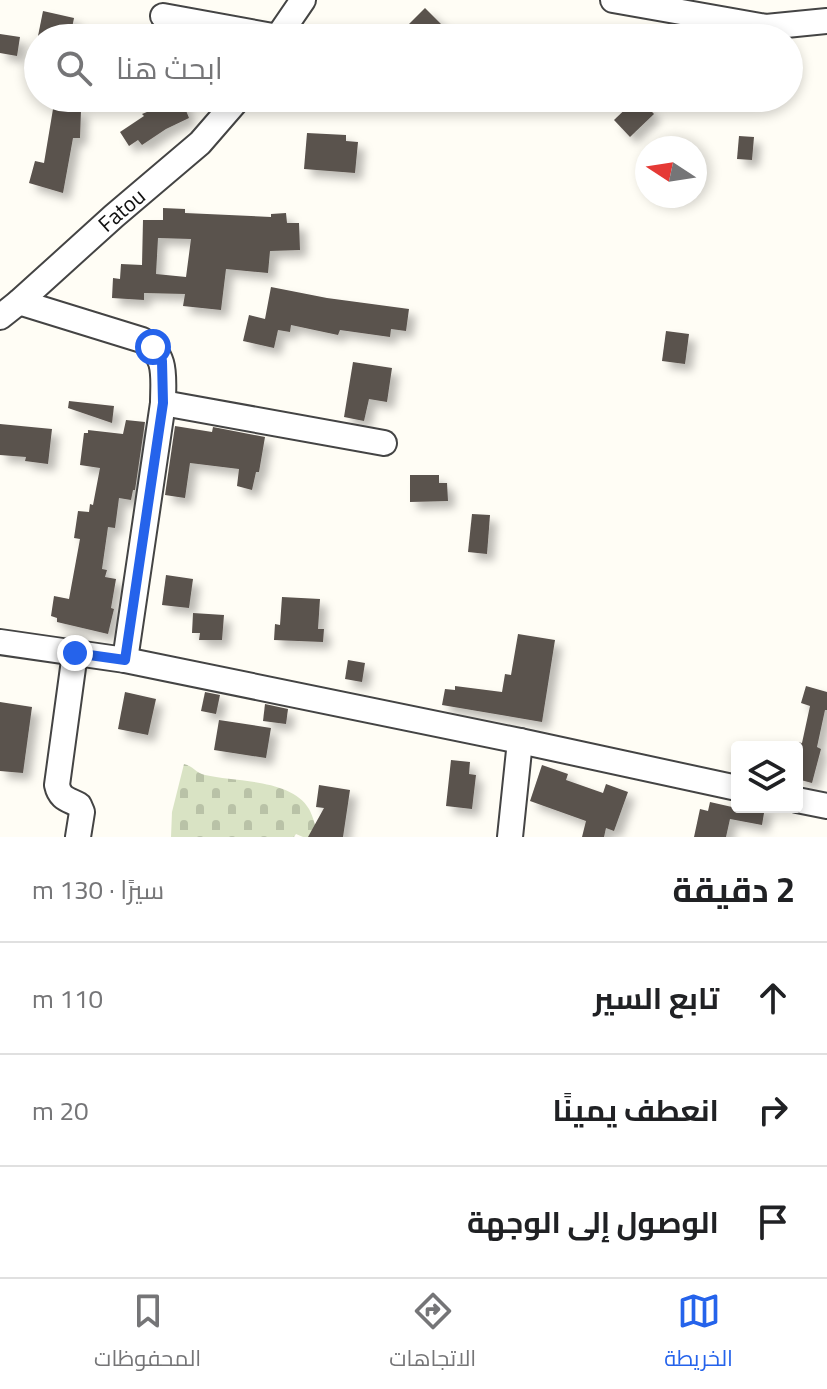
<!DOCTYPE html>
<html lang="ar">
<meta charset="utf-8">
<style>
body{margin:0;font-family:Georgia,Cairo,serif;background:#f6f6f6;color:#202124;direction:rtl}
.controls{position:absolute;right:24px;bottom:24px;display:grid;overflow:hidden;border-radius:8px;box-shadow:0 4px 12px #0003}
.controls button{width:72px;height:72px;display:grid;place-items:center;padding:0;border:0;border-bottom:2px solid #e0e0e0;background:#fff;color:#202124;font:40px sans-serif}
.compass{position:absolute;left:635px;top:136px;width:72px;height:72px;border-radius:50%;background:#fff;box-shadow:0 4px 12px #0003;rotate:282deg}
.stop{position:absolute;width:24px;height:24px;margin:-18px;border:6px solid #2563eb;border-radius:50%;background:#fff}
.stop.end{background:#2563eb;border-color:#fff;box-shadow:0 2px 8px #0008}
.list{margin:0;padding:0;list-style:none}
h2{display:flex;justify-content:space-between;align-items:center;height:104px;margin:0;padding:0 32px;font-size:34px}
h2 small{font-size:26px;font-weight:400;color:#757577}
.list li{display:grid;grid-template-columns:52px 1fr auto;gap:24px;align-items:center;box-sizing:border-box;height:112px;padding:0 32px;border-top:2px solid #e0e0e0}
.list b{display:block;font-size:30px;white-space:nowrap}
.list em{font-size:26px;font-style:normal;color:#757577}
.icon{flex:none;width:44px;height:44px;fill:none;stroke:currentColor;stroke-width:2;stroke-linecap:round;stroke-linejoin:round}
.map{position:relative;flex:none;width:827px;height:837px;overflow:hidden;direction:ltr}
.search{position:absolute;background:#fff;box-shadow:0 4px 12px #0003;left:24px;right:24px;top:24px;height:88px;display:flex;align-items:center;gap:20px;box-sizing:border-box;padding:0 28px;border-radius:44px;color:#757577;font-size:30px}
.sheet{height:440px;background:#fff}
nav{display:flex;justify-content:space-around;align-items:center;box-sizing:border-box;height:112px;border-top:2px solid #e0e0e0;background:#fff;font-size:22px;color:#757577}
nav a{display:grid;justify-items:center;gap:4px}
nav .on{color:#2563eb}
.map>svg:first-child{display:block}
</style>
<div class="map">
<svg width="827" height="837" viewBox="0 0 827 837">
<defs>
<pattern id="cemetery-stones" width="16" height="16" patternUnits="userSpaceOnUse" patternTransform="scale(2)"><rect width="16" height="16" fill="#d9e3c4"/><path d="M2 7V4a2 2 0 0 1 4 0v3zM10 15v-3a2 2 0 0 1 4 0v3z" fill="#b9c2a7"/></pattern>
<filter id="shadow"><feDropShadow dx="7" dy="7" stdDeviation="4" flood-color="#0004"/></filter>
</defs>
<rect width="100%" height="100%" fill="#fffdf5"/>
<!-- cemetery -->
<path fill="url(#cemetery-stones)" d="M 184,764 C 193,766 196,773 205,775 C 235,782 292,779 309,809 C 313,816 315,826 318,833 L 315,837 L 303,837 L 296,834 L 294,837 L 171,837 L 172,812 Z"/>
<!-- building -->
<g fill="#5a524d" fill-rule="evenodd" filter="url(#shadow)">
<path d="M 425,8 L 455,38 L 420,38 L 408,25 Z"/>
<path d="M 43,11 L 74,18 L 70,38 L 49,38 L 38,36 Z"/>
<path d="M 0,34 L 20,37 L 17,56 L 0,53 Z"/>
<path d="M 181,98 L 189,118 L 166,129 L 142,145 L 138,140 L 129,146 L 120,132 L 144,116 L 142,114 Z"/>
<path d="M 637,98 L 639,98 L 654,114 L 630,137 L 614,120 Z"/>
<path d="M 53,109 L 81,110 L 80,138 L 73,138 L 63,193 L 29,183 L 35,161 L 44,163 Z"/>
<path d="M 307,133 L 346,135 L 346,141 L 358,142 L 355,173 L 304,169 Z"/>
<path d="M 739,136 L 754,137 L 752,160 L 737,159 Z"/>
<path d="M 163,208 L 185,209 L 185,213 L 271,217 L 271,214 L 286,213 L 287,223 L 299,223 L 300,250 L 270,251 L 268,273 L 226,269 L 221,310 L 183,306 L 185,294 L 144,293 L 144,300 L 112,298 L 113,278 L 120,279 L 121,264 L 142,265 L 143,220 L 163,220 ZM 158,238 L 191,239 L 186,277 L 156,274 Z"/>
<path d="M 271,287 L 327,298 L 409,309 L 406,331 L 391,329 L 390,337 L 340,330 L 338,335 L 291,325 L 290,332 L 278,330 L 274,348 L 243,341 L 249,315 L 265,319 Z"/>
<path d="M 666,331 L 689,334 L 685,364 L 662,361 Z"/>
<path d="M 353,362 L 392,368 L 387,402 L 369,399 L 364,421 L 344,417 Z"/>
<path d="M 69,401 L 114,406 L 112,423 L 68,408 Z"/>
<path d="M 126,420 L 145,422 L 135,490 L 133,490 L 131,500 L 119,498 L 115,528 L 108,527 L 102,569 L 107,570 L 105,577 L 116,579 L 111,608 L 114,609 L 108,634 L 57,622 L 57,618 L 51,616 L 54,596 L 69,599 L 80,539 L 74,538 L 78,511 L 89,512 L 90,504 L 93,505 L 100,468 L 80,465 L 84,433 L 88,433 L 88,430 L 123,434 Z"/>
<path d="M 0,424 L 52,429 L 48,464 L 25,461 L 26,457 L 0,455 Z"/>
<path d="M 175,426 L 212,432 L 213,427 L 265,437 L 259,472 L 256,472 L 252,490 L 237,486 L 239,469 L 190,463 L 185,498 L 165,495 Z"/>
<path d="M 410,475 L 439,475 L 439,483 L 447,483 L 448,501 L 410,502 Z"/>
<path d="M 472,514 L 490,515 L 487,554 L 468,552 Z"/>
<path d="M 166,575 L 193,579 L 189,608 L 162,605 Z"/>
<path d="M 282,597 L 320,599 L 318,629 L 324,629 L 323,642 L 274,640 L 275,624 L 280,625 Z"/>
<path d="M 193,613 L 224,615 L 222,640 L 199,640 L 200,633 L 192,633 Z"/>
<path d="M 518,634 L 555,640 L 542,722 L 442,705 L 445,689 L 455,690 L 455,686 L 502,692 L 505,674 L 511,675 Z"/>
<path d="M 348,660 L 365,663 L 362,682 L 345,679 Z"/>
<path d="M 806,686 L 827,692 L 827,710 L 825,710 L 817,747 L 821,749 L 812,783 L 797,779 L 797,742 L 802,743 L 810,706 L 801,703 Z"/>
<path d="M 125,692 L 156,699 L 148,735 L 118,729 Z"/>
<path d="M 205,692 L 220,695 L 216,714 L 201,711 Z"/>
<path d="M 0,702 L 32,707 L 23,773 L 0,771 Z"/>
<path d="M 265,704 L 288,709 L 286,724 L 263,721 Z"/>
<path d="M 219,720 L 271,728 L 266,758 L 214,750 Z"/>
<path d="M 451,760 L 470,762 L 469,774 L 476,775 L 472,809 L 446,806 Z"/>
<path d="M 542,765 L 568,774 L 566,780 L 603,793 L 606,784 L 628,792 L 614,831 L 606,828 L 604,837 L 582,837 L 586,821 L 530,801 Z"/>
<path d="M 319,785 L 350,790 L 343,837 L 308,837 L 324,808 L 316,807 Z"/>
<path d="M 710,802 L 732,807 L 765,807 L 762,825 L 730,819 L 726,837 L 694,837 L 700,809 L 708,811 Z"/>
</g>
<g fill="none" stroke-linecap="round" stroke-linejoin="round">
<!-- minor casing -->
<g stroke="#444" stroke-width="28">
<g id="minor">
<path d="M 613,0 L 766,27 L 827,21"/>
<path d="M 163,16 L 278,37"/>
<path d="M 277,38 L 303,0"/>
<path d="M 19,302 L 142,340 C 168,356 163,376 163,403 L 125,660"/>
<path id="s1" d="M 0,317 L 19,302 L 114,216 L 200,143 L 239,98"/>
<path d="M 163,403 L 384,443"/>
<path d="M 0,642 L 125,660 L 520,741 L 737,788"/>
<path d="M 75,653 L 57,785 C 60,799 68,799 79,805 L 82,812 L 78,837"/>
<path d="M 797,800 L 827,806"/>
<path d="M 510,837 L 520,741"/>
</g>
</g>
<!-- minor -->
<use href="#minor" stroke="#fff" stroke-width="24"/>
</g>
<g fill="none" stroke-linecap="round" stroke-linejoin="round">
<!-- route -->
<path stroke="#2563eb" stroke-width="10" d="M 75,653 L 125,660 L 163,403 L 162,361 L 153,347"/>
</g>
<g text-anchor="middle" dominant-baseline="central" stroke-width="8" stroke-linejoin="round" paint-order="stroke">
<!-- street labels -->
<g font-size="22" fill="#111" stroke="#fff">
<text stroke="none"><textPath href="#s1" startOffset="162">Fatou</textPath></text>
</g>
</g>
</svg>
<div class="controls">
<button><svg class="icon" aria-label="layers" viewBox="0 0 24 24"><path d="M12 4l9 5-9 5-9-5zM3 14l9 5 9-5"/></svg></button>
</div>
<svg class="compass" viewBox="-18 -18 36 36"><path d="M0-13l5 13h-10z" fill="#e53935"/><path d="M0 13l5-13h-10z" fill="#757577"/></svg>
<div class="stop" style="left:153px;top:347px"></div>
<div class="stop end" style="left:75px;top:653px"></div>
<div class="search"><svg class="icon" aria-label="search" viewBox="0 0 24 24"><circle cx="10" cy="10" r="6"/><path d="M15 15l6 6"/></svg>ابحث هنا</div>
</div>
<section class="sheet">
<h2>2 دقيقة<small>سيرًا · 130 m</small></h2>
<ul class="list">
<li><svg class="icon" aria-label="ahead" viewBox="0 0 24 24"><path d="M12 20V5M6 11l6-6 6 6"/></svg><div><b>تابع السير</b></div><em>110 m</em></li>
<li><svg class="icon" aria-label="right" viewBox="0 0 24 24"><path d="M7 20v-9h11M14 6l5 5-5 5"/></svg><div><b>انعطف يمينًا</b></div><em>20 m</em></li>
<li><svg class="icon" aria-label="arrive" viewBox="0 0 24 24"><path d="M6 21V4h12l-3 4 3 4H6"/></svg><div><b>الوصول إلى الوجهة</b></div></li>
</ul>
</section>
<nav>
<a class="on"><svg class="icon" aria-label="map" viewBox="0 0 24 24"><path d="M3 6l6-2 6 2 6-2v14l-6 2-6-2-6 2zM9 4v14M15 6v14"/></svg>الخريطة</a>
<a><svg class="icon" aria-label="directions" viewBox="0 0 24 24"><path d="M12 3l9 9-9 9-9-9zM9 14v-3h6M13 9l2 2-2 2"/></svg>الاتجاهات</a>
<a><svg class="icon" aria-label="saved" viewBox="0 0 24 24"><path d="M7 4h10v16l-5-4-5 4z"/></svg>المحفوظات</a>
</nav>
